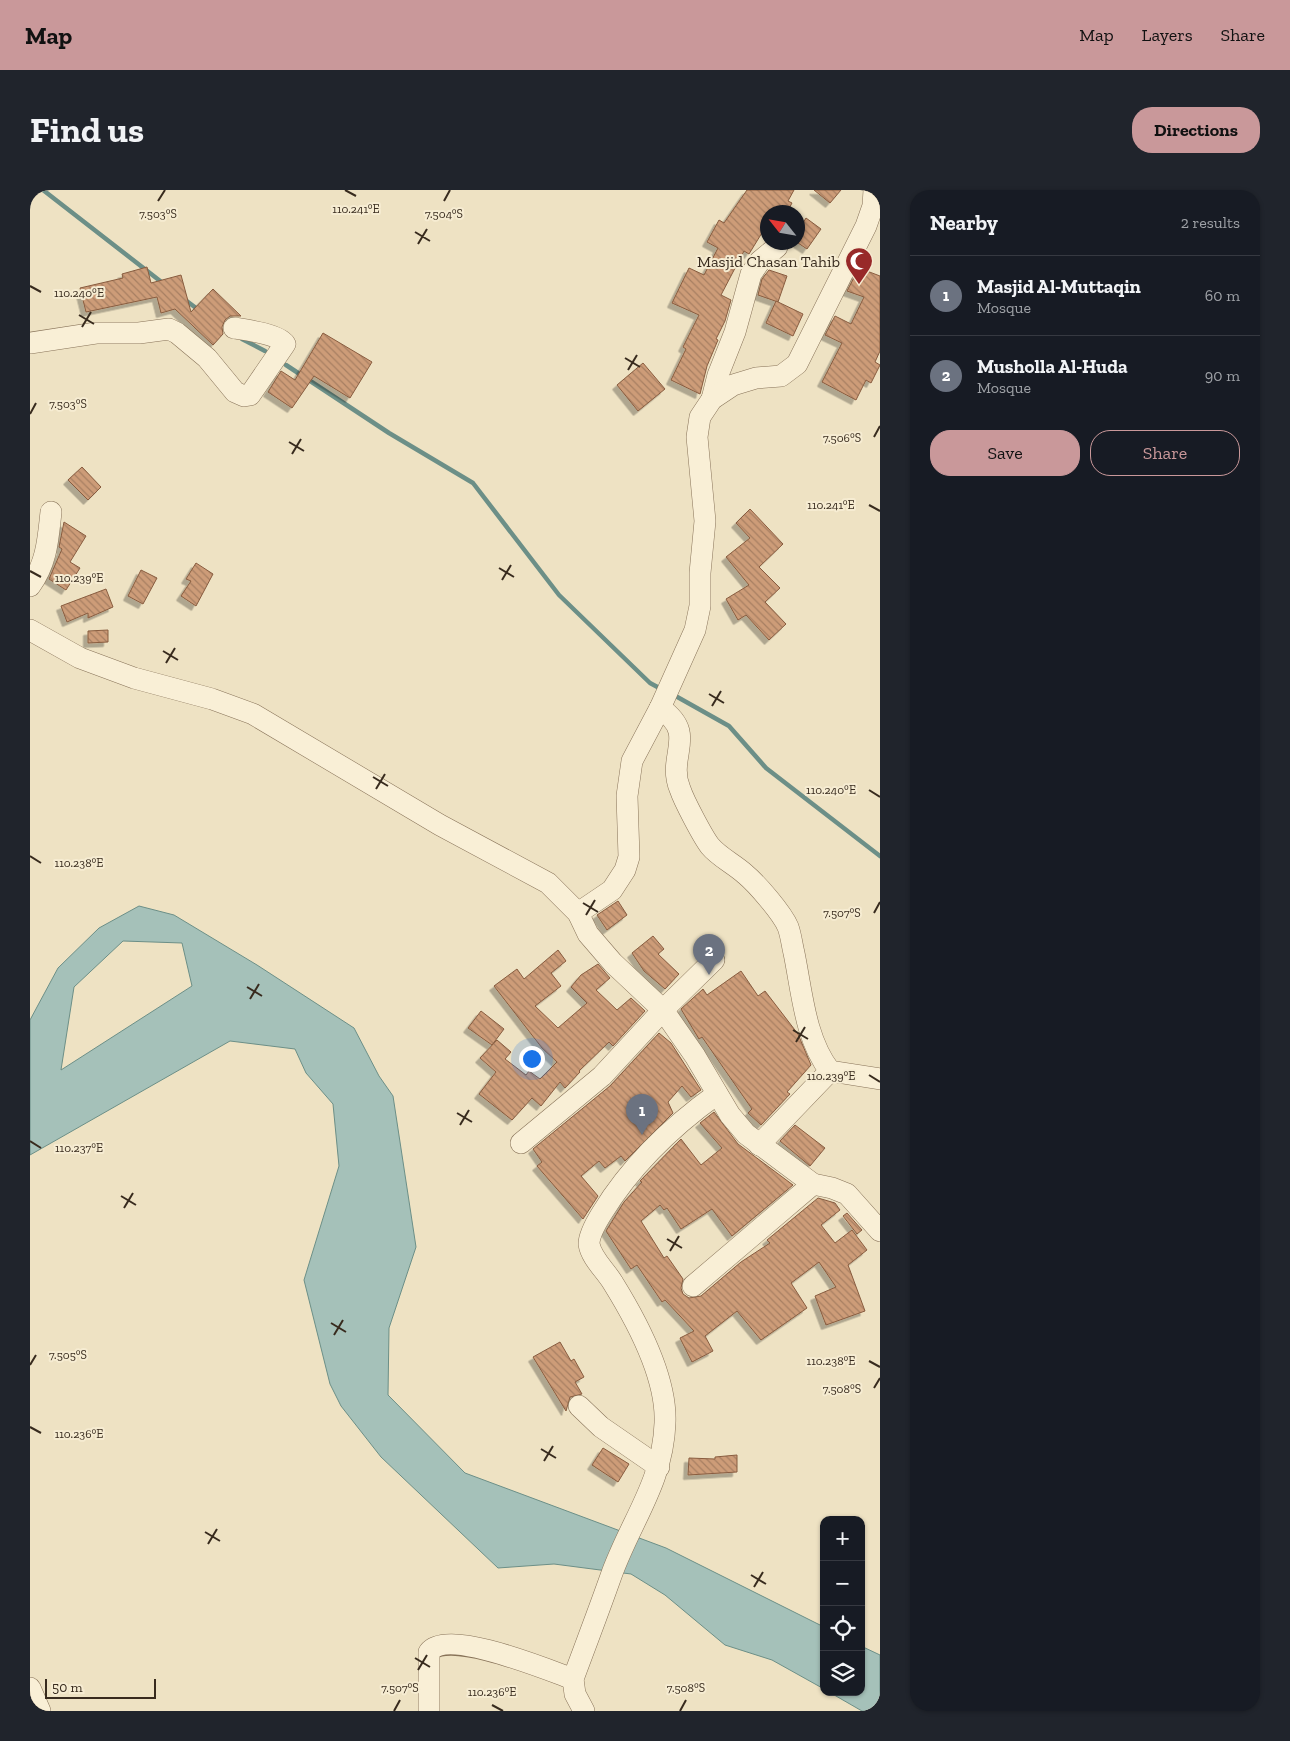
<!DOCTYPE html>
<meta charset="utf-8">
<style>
body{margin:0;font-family:"Zilla Slab",serif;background:#20242c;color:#f1f3f6}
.controls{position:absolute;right:15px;bottom:15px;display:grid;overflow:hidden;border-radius:10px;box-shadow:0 1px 4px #0004}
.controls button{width:45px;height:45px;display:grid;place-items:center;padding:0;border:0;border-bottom:1px solid #363941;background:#171b24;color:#f1f3f6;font:25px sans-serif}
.compass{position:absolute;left:730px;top:15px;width:45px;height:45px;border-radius:50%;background:#171b24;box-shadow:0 1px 4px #0004;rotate:301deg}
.scale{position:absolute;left:15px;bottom:12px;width:111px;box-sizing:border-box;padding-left:5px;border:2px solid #382b1e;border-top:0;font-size:14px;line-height:18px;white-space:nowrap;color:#382b1e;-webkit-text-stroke:4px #f6ecd2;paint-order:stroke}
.you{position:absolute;left:501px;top:868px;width:18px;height:18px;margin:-12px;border:4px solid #fff;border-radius:50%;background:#1a73e8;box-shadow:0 0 0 8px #1a73e833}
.badge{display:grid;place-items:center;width:32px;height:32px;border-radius:50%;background:#c9989a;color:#fff;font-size:16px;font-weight:700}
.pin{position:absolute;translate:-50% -41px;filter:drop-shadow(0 1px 2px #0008)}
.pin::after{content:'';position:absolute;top:26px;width:18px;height:15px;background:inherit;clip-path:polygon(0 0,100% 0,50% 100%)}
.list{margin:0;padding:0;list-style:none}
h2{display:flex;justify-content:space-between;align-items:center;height:65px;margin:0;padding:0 20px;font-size:21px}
h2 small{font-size:16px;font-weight:400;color:#9ea1a6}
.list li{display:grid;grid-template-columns:32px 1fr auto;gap:15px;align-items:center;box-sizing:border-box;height:80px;padding:0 20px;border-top:1px solid #363941}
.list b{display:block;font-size:19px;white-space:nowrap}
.list p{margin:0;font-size:16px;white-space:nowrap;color:#9ea1a6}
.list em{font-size:16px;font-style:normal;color:#9ea1a6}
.actions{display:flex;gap:10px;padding:15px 20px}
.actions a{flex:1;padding:11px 0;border:1px solid #c9989a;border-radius:20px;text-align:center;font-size:18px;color:#c9989a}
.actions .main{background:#c9989a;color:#111}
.icon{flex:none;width:28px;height:28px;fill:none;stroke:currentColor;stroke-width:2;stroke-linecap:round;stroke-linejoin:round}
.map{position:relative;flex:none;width:850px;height:1521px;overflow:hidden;border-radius:20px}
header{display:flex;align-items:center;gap:30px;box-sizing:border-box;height:70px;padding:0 25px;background:#c9989a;color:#111}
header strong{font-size:24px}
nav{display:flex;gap:28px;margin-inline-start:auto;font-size:18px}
.intro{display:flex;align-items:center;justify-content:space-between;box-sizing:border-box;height:120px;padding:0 30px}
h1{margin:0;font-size:35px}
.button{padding:12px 22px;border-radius:20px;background:#c9989a;color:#111;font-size:18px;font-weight:700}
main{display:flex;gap:30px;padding:0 30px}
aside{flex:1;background:#171b24;border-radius:20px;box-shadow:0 1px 4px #0004}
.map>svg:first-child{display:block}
</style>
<header>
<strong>Map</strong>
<nav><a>Map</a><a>Layers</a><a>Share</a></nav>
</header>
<div class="intro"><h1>Find us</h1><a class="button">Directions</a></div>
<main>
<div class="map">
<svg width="850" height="1521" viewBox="0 0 850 1521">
<defs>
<pattern id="building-back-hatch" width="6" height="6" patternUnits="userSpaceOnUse" patternTransform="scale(1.25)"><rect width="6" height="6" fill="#cd9c78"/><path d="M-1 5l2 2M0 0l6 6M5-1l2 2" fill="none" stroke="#a77f62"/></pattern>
<filter id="shadow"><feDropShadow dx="-4.5" dy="4.5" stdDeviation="0" flood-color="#0004"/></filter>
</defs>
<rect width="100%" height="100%" fill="#eee2c3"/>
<!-- water -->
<g fill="#a5c1b9" stroke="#6c8f87" fill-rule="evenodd">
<path d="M 109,716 L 144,725 L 227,775 L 324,838 L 349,886 L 363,906 L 386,1057 L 359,1138 L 358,1205 L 435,1283 L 636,1358 L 794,1437 L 794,1499 L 742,1470 L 695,1455 L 635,1405 L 601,1384 L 524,1374 L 468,1378 L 351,1267 L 311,1216 L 300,1194 L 274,1090 L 309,976 L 303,914 L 276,883 L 265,859 L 200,851 L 0,965 L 0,830 L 28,778 L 69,738 ZM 93,751 L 152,753 L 162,796 L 31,880 L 44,797 Z"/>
<path d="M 831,1456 L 850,1465 L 850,1521 L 832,1521 L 799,1502 L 831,1502 Z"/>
</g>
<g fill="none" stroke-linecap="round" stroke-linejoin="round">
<!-- stream -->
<g stroke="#6c8f87" stroke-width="4.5">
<path d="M 13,0 L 134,94"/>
<path d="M 154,109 L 170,121"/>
<path d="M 212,149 L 235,161"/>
<path d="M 256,175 L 359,243 L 443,293 L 529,405 L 620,493 L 633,500"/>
<path d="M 642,504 L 699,536 L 736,578 L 850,666"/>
</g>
</g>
<!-- building -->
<g fill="url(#building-back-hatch)" stroke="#885c3f" filter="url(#shadow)">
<path d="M 717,0 L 764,0 L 758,11 L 762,13 L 757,22 L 738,22 L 738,33 L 719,64 L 714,61 L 691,105 L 701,110 L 695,131 L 686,149 L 688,150 L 677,176 L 670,204 L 641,190 L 656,159 L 653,157 L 669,125 L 642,113 L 659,78 L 674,85 L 688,58 L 677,52 L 689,30 L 694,33 Z"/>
<path d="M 784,0 L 811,0 L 800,13 Z"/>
<path d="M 776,28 L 791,39 L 777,59 L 768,53 L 768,41 Z"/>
<path d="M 117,77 L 121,93 L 151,85 L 161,122 L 183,99 L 211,126 L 200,126 L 195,130 L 192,137 L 193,144 L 183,155 L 145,119 L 131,123 L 127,107 L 56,122 L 50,98 L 93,88 L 92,84 Z"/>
<path d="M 829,78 L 850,86 L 850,161 L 845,172 L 850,175 L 841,193 L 836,190 L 826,210 L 792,192 L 812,153 L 795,145 L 805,126 L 821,134 L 834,107 L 817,101 Z"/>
<path d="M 739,80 L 757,86 L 748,112 L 728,105 L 732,89 Z"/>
<path d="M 746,111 L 773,124 L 763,146 L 736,133 Z"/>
<path d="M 293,143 L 342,172 L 320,208 L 284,186 L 262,218 L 238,202 L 251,181 L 265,190 Z"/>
<path d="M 613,173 L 635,199 L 608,221 L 587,195 Z"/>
<path d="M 52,277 L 71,297 L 58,310 L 38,290 Z"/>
<path d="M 720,319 L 753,354 L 729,377 L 750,398 L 735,412 L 756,434 L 739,450 L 716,425 L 708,430 L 696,409 L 719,395 L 696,367 L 720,348 L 706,333 Z"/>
<path d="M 34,332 L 56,346 L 40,372 L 50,378 L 36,400 L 19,389 L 32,359 L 29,357 Z"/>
<path d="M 166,373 L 183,384 L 166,416 L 151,406 L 161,391 L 156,389 Z"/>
<path d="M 111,380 L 127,388 L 113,414 L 98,406 Z"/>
<path d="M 76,399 L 83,417 L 58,428 L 58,423 L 37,432 L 31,416 Z"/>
<path d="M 78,440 L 78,452 L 58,453 L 58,441 Z"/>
<path d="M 588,711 L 597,725 L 577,740 L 567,725 Z"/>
<path d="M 623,746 L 634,759 L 628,764 L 649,784 L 635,799 L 614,781 L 602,763 Z"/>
<path d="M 528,760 L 536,771 L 521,783 L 531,796 L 505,816 L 528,838 L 557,813 L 541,797 L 551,785 L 568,774 L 580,788 L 566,800 L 587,820 L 601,808 L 615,821 L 583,856 L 579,852 L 549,881 L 550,882 L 535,898 L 530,892 L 511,916 L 502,908 L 482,930 L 449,904 L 466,882 L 450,868 L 467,850 L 481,862 L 475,869 L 496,885 L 499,881 L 510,889 L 527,872 L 512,858 L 464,796 L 487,779 L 494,789 Z"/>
<path d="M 711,781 L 728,806 L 735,801 L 768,844 L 781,875 L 757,902 L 760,904 L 731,935 L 718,923 L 722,919 L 672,847 L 669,849 L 651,819 L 673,799 L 677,805 Z"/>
<path d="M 451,821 L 474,839 L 462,855 L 438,838 Z"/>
<path d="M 629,843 L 641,853 L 671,900 L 661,907 L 652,896 L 638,912 L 643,923 L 595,971 L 591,966 L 575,978 L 569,971 L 551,986 L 568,1006 L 553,1029 L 507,976 L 512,972 L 503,959 L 580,896 Z"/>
<path d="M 684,922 L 708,954 L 763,995 L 702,1046 L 682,1019 L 651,1039 L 637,1018 L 634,1020 L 630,1015 L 611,1031 L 634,1068 L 637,1066 L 653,1089 L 651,1098 L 653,1104 L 659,1108 L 671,1106 L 711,1072 L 740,1053 L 737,1050 L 788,1008 L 805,1013 L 810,1020 L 791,1035 L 805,1053 L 822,1040 L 837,1060 L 818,1075 L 835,1121 L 796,1135 L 785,1106 L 806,1097 L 789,1072 L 761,1093 L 777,1118 L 731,1150 L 707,1121 L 675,1146 L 683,1161 L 662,1172 L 650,1148 L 664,1141 L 635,1110 L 632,1112 L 607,1075 L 601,1079 L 576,1041 L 594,1012 L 612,992 L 610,991 L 651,949 L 671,975 L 692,958 L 670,933 Z"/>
<path d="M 765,935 L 795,958 L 780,976 L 750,951 Z"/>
<path d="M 817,1023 L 832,1040 L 827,1044 L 813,1026 Z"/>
<path d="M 530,1152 L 541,1171 L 544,1169 L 554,1187 L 545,1192 L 552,1204 L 540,1207 L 536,1221 L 503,1167 Z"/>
<path d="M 573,1258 L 599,1274 L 588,1292 L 562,1275 Z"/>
<path d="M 707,1265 L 707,1282 L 658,1285 L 659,1268 L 685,1269 L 685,1267 Z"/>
</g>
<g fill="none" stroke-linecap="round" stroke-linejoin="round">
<!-- minor casing -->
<g stroke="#887359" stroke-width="22">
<g id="minor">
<path d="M 0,153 L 66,143 L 109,143 L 139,139 L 147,143 L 177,168 L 205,202 L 214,206 L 220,205 L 255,154 C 248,144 217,140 204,138"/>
<path d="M 682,209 L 688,185 L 705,142 L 721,84 L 730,71 L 747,57"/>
<path d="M 0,396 C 17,373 18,349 21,322"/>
<path d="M 0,440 L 50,468 L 104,488 L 182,509 L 223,524 L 410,635 L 518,693 L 548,723 L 558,744 L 583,773 L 633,820 L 665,866 L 700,925 L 716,944 L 783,994 L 802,998 L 817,1004 L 850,1041"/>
<path d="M 630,518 C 669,545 636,565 650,599 C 654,611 673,647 680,656 C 689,667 704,674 715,684 C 727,694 752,723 758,737 C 761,745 762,755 764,763 C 772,802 775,849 800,881 L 850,889"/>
<path d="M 548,723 L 582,700 L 595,680 L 599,667 L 597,606 L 602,571 L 630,518 L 665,440 L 670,416 L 670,383 L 675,331 L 667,247 L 670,227 L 682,209 L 703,195 L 726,188 L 751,186 L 767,174 L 836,36 L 843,16 L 844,0"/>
<path d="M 491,953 L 572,886 L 633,820 L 684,770"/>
<path d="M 729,955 L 800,881"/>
<path d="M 663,1096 L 783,994"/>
<path d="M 549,1216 L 571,1237 L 629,1277"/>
<path d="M 0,1498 L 10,1521"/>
<path d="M 399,1521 L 399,1462 C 417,1438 518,1480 543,1489"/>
<path d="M 554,1521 L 545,1504 L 543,1489 C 556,1454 569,1420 581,1386 C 600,1332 633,1293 635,1233 C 637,1188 606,1130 583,1093 C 576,1081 561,1068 559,1054 C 559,1044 567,1031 572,1023 C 602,974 641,937 687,904"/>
</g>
</g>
<!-- minor -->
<use href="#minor" stroke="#f9efd6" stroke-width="21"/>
</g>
<!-- ticks -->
<path fill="none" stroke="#382b1e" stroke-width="2" d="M 315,0 L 326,6M 128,11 L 135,0M 414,11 L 420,0M 385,42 L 400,51M 388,54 L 397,39M 0,96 L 11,102M 49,125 L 64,134M 52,137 L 61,122M 595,168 L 610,177M 598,180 L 607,165M 0,224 L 6,213M 844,247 L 850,236M 259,252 L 274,261M 262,264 L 271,249M 839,315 L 850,321M 469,378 L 484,387M 0,381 L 11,387M 472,390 L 481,375M 133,461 L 148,470M 136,473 L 145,458M 679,504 L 694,513M 682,516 L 691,501M 343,587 L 358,596M 346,599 L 355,584M 839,600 L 850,607M 0,666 L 11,673M 553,713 L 568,722M 844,723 L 850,712M 556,725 L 565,710M 217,797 L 232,806M 220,809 L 229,794M 763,840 L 778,849M 766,852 L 775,837M 839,885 L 850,892M 427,923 L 442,932M 430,935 L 439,920M 0,951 L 11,958M 91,1006 L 106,1015M 94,1018 L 103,1003M 637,1049 L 652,1058M 640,1061 L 649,1046M 301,1133 L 316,1142M 304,1145 L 313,1130M 839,1171 L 850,1177M 0,1175 L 6,1165M 844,1198 L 850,1188M 0,1237 L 11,1243M 511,1259 L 526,1268M 514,1271 L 523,1256M 175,1342 L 190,1351M 178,1354 L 187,1339M 721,1385 L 736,1394M 724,1397 L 733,1382M 385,1468 L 400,1477M 388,1480 L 397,1465M 462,1515 L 473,1521M 364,1521 L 370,1510M 650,1521 L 656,1510"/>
<!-- icons -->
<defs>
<g id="mosque-pin" transform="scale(1.4375)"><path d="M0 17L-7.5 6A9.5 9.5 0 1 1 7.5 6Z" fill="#982929" stroke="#f6ecd2"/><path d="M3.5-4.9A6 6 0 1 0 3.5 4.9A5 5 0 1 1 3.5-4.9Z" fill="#fff"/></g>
</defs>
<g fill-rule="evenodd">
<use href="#mosque-pin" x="829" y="71"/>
</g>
<g text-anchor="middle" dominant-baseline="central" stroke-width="4" stroke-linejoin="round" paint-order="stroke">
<!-- poi labels -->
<g font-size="16" fill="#382b1e" stroke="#f6ecd2" text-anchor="end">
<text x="810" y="71">Masjid Chasan Tahib</text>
</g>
</g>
<g font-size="12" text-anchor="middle" fill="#382b1e" stroke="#f6ecd2" stroke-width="4" stroke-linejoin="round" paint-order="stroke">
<text x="326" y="23">110.241°E</text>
<text x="128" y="28">7.503°S</text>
<text x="414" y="28">7.504°S</text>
<text x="49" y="107">110.240°E</text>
<text x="38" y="218">7.503°S</text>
<text x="812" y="252">7.506°S</text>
<text x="801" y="319">110.241°E</text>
<text x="49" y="392">110.239°E</text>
<text x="801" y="604">110.240°E</text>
<text x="49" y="677">110.238°E</text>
<text x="812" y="727">7.507°S</text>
<text x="801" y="890">110.239°E</text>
<text x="49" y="962">110.237°E</text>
<text x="38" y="1169">7.505°S</text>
<text x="801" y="1175">110.238°E</text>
<text x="812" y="1203">7.508°S</text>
<text x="49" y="1248">110.236°E</text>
<text x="370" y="1502">7.507°S</text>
<text x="656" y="1502">7.508°S</text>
<text x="462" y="1506">110.236°E</text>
</g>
</svg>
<div class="controls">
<button>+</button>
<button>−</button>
<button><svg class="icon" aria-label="locate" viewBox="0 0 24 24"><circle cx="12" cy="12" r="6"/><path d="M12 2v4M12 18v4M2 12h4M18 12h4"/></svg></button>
<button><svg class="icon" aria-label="layers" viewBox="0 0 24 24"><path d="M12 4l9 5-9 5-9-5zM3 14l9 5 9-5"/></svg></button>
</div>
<svg class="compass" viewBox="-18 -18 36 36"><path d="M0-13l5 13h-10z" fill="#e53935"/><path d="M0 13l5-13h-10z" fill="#9ea1a6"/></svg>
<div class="scale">50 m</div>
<div class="you"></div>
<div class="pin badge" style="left:612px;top:945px;background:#6b7280">1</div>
<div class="pin badge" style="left:679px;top:785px;background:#6b7280">2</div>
</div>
<aside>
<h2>Nearby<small>2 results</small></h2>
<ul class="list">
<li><span class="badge" style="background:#6b7280">1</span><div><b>Masjid Al-Muttaqin</b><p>Mosque</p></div><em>60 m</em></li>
<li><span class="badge" style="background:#6b7280">2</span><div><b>Musholla Al-Huda</b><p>Mosque</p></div><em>90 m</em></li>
</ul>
<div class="actions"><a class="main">Save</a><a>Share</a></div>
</aside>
</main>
